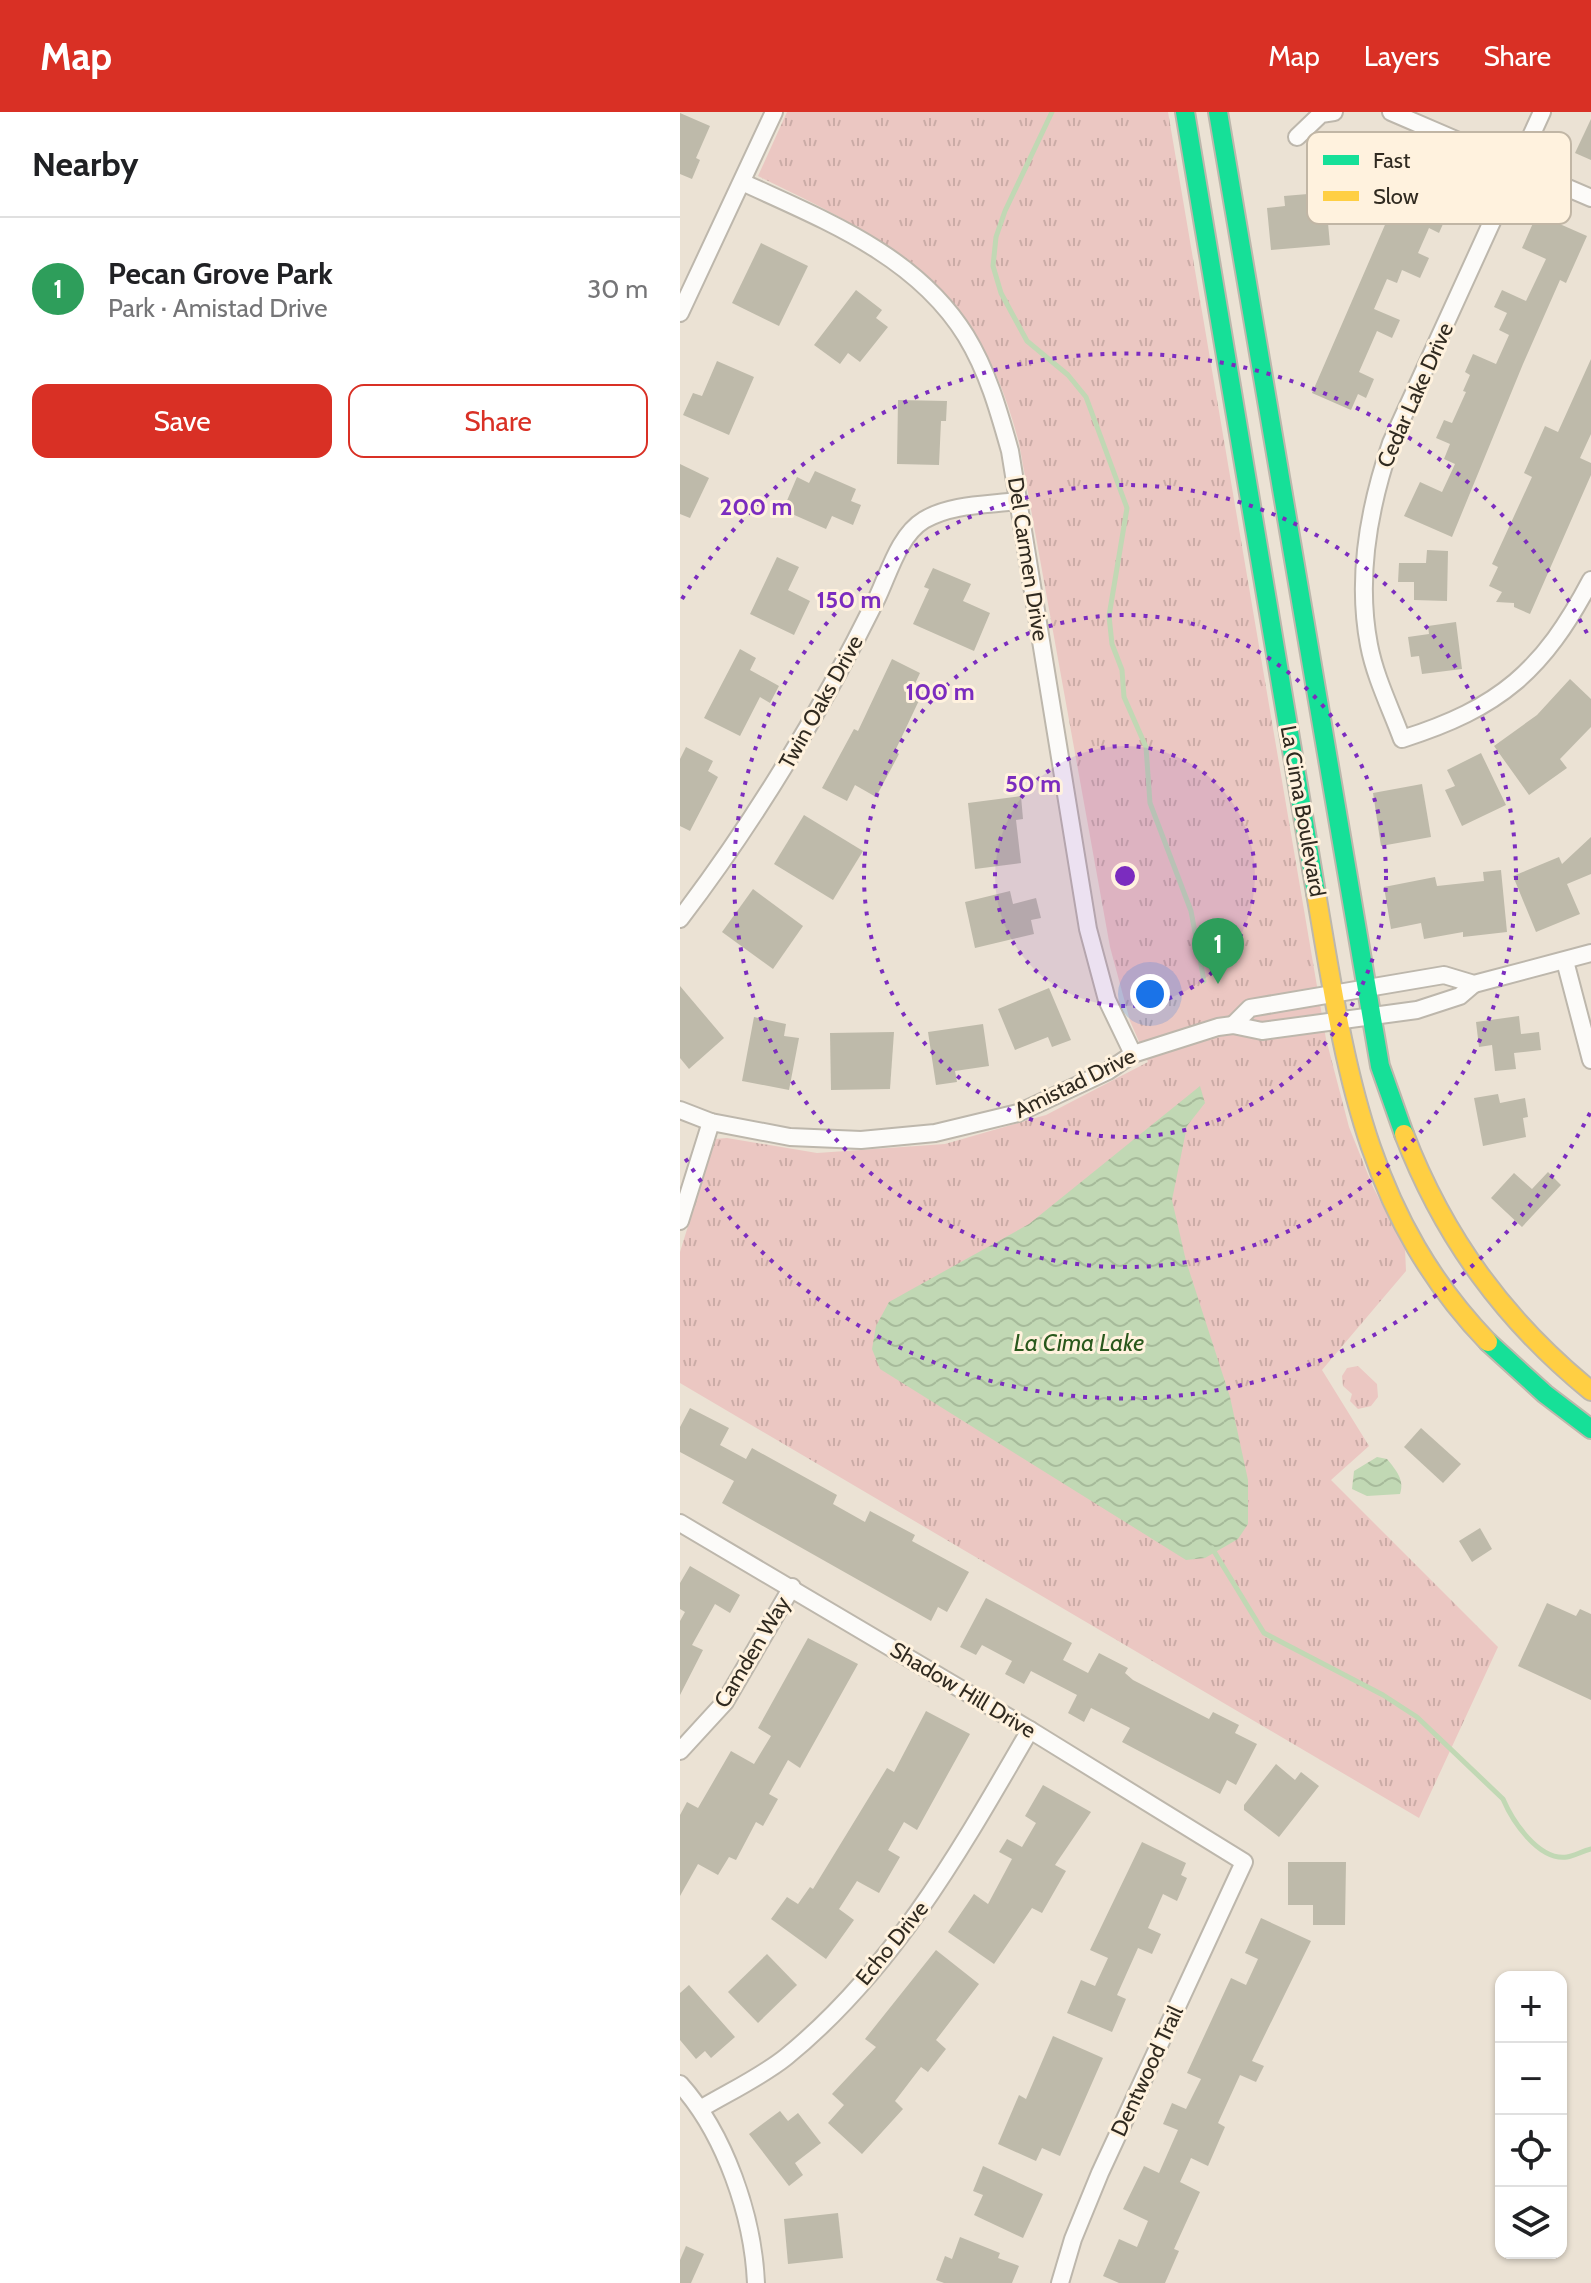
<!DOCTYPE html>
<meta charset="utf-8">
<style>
body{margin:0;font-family:Cabin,sans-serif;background:#f6f6f6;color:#202124}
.controls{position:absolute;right:24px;bottom:24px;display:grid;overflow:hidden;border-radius:16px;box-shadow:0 2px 6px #0004}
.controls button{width:72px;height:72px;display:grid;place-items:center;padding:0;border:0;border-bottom:2px solid #e0e0e0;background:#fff;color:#202124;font:40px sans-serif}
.you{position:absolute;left:470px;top:882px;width:28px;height:28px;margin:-20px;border:6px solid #fff;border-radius:50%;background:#1a73e8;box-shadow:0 0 0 12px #1a73e833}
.badge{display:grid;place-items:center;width:52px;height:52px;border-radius:50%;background:#d93025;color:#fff;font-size:26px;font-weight:700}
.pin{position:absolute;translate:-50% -66px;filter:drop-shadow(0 2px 4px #0008)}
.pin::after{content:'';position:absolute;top:42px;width:28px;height:24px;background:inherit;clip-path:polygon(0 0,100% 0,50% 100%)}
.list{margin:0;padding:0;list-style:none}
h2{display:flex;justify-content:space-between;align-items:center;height:104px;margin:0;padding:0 32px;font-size:34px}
h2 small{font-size:26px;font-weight:400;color:#757577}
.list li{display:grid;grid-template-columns:52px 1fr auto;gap:24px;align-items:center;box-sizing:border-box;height:144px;padding:0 32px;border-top:2px solid #e0e0e0}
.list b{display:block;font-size:30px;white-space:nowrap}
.list p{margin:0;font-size:26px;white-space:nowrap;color:#757577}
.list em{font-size:26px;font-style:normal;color:#757577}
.actions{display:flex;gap:16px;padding:24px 32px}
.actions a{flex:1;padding:18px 0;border:2px solid #d93025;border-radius:16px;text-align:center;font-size:28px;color:#d93025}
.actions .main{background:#d93025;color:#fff}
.icon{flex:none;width:44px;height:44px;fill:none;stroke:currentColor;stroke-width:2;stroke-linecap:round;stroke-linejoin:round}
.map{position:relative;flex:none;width:911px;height:2171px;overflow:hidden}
header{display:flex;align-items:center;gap:48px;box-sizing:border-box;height:112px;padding:0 40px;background:#d93025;color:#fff}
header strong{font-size:38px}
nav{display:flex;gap:44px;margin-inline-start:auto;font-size:28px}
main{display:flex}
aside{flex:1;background:#fff}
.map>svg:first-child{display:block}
</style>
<header>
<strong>Map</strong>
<nav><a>Map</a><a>Layers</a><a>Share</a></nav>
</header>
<main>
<aside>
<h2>Nearby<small></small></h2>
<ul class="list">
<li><span class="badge" style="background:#2e9e5b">1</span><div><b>Pecan Grove Park</b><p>Park · Amistad Drive</p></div><em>30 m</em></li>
</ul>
<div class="actions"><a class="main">Save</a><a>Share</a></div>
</aside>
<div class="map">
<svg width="911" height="2171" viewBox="0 0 911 2171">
<defs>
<pattern id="park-tufts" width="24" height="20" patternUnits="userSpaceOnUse" patternTransform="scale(2)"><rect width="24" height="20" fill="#ebc7c2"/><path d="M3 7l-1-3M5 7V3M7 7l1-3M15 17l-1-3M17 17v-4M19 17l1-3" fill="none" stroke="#caaba6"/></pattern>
<pattern id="water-waves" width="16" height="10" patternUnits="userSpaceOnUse" patternTransform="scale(2)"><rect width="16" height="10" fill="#c1d8b4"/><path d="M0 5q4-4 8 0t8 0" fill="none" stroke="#a6ba9a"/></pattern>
</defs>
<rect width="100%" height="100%" fill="#ebe2d4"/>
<!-- park -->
<g fill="url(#park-tufts)">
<path d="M 107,0 L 488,0 L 646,927 L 669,1015 L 693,1075 L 725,1136 L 726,1159 L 642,1258 L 689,1334 L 651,1368 L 818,1535 L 739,1706 L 0,1271 L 0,1140 L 35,1027 L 47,1026 L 137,1041 L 265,1032 L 366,1003 L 468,950 L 450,909 L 430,835 L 339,331 C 298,171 216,131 78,64 Z"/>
<path d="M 678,1254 L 697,1272 L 698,1285 L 691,1294 L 678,1297 L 670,1289 L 672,1282 L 663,1274 L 662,1264 L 667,1256 Z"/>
</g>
<!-- water -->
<g fill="url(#water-waves)">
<path d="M 520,974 L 525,991 L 507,1014 L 492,1088 L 506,1149 L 550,1285 L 568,1368 L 568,1412 L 558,1427 L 525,1446 L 506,1448 L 200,1257 L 192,1237 L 196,1214 L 209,1190 L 349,1112 Z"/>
<path d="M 697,1345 L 707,1347 C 716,1358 725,1368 720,1382 L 687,1384 L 672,1377 L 674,1359 Z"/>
</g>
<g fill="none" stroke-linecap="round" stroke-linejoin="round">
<!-- stream -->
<g stroke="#c1d8b4" stroke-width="5">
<path d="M 372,0 L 325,99 L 316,125 L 313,154 L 321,181 L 347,229 L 388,263 L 406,285 L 447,396 L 429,504 L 432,532 L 442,558 L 444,585 L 466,635 L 470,691 L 511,799 L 524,869"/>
<path d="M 532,1436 L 584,1521 L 703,1583 L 737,1605 L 823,1687 C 832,1708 858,1749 887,1745 C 895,1744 902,1739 911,1737"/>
</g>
</g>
<!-- building -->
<g fill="#bebaaa">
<path d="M 0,1 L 30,14 L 16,46 L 20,48 L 12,67 L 0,62 Z"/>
<path d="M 911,7 L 911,48 L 895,41 Z"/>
<path d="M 724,48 L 765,67 L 758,81 L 774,87 L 759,121 L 749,116 L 738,141 L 749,146 L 740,166 L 722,158 L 717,171 L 707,167 L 694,197 L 720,208 L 712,226 L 697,219 L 679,260 L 694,267 L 686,286 L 678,282 L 671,298 L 632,281 L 711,99 L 703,95 Z"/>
<path d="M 628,82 L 630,102 L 647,100 L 650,133 L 591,138 L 587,96 L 605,94 L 604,84 Z"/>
<path d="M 857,102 L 907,124 L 886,171 L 880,168 L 843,252 L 772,425 L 724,404 L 740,370 L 762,380 L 775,352 L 764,347 L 770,332 L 756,326 L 764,308 L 772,311 L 786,280 L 783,279 L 790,263 L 785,260 L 793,242 L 816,252 L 829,223 L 819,218 L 827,201 L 814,195 L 822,178 L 846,189 L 866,147 L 842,136 Z"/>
<path d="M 81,131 L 128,154 L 99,214 L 52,191 Z"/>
<path d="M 176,178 L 202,198 L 196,206 L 208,215 L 180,250 L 168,241 L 160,252 L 134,233 Z"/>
<path d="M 911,247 L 911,322 L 900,346 L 911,351 L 911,363 L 850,502 L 834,495 L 834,491 L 816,490 L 822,480 L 809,474 L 818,455 L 812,452 L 852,365 L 844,361 L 865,314 L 878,320 Z"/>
<path d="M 37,249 L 74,265 L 49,323 L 3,303 L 13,281 L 22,284 Z"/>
<path d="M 218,288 L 267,289 L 266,309 L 261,309 L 259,353 L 217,352 Z"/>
<path d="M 0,352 L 29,366 L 10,406 L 0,402 Z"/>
<path d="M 135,359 L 176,377 L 171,389 L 181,393 L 173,413 L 152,404 L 146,417 L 103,398 L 117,365 L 129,371 Z"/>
<path d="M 747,438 L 768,439 L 767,489 L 734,488 L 734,470 L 718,470 L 719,451 L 746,451 Z"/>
<path d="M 97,445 L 119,455 L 108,478 L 130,489 L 114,523 L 70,502 Z"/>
<path d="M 253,456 L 291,472 L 283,489 L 310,501 L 294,539 L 233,512 L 249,477 L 244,475 Z"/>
<path d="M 776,510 L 782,557 L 742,562 L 739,544 L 731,545 L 728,525 L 749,522 L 748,514 Z"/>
<path d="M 60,537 L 76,546 L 70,558 L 99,574 L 90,591 L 80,585 L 60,624 L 24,606 Z"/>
<path d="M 212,547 L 240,561 L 233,576 L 243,580 L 215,639 L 219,642 L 196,685 L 175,673 L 167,689 L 142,676 L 174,617 L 178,619 Z"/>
<path d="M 890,567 L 911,587 L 911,615 L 880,647 L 887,656 L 849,683 L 814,634 L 857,603 Z"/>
<path d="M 6,635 L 33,649 L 28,659 L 38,665 L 10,719 L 0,714 L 0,647 Z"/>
<path d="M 801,641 L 826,693 L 782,714 L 765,678 L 775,674 L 767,658 Z"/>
<path d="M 742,672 L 751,725 L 701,734 L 693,681 Z"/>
<path d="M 341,684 L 343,707 L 336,708 L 341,751 L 295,757 L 288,691 Z"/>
<path d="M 124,703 L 183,739 L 153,788 L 94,752 Z"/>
<path d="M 911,725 L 911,762 L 887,772 L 900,802 L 856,820 L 833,764 L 879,745 L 882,752 Z"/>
<path d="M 821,758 L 827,820 L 783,825 L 783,820 L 744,827 L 741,811 L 711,817 L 704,775 L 755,765 L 757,774 L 804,769 L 803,760 Z"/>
<path d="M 73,777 L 123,814 L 93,857 L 42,820 Z"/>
<path d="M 330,779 L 333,792 L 356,786 L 361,806 L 351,808 L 354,822 L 295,836 L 285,790 Z"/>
<path d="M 0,874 L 44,926 L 9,957 L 0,946 Z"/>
<path d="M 369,876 L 391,928 L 372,935 L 368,925 L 335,938 L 318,897 Z"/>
<path d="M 839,904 L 841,922 L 859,920 L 861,938 L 834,941 L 836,957 L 815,959 L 812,933 L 799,935 L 796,910 Z"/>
<path d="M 74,905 L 106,912 L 104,924 L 119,926 L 109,978 L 62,969 Z"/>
<path d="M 303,912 L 309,954 L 275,959 L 277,970 L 256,973 L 248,920 Z"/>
<path d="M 214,920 L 210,977 L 151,978 L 150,921 Z"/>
<path d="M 818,982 L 820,991 L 845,986 L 848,1005 L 843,1006 L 846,1025 L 803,1034 L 794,986 Z"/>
<path d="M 868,1060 L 881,1073 L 842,1115 L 811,1086 L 834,1061 L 852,1077 Z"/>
<path d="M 10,1296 L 49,1316 L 40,1333 L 66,1347 L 72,1336 L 157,1383 L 153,1392 L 185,1410 L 190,1399 L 235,1423 L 232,1429 L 289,1460 L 267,1500 L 258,1495 L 251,1509 L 42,1391 L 54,1369 L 0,1340 L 0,1315 Z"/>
<path d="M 741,1316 L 781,1352 L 763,1371 L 724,1335 Z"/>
<path d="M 800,1416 L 812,1437 L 792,1450 L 779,1429 Z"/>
<path d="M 10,1454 L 60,1483 L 50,1501 L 35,1492 L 12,1533 L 23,1538 L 0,1583 L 0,1509 L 5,1500 L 0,1497 L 0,1471 Z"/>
<path d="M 306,1486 L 392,1531 L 383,1548 L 408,1561 L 419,1541 L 448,1556 L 445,1561 L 453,1568 L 529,1607 L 533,1600 L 559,1613 L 555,1621 L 577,1632 L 556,1673 L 547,1668 L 540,1682 L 442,1630 L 450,1616 L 411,1596 L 404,1610 L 388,1601 L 397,1583 L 351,1559 L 344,1572 L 325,1562 L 332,1549 L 302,1533 L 296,1543 L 280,1535 Z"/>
<path d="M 867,1491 L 896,1504 L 900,1497 L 911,1502 L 911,1588 L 838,1554 Z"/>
<path d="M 128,1526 L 178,1552 L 120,1656 L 108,1648 L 89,1682 L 98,1687 L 83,1714 L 76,1710 L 56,1748 L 49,1745 L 38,1763 L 18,1752 L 0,1784 L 0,1703 L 7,1690 L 18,1696 L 51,1639 L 74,1652 L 91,1624 L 78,1616 Z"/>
<path d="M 246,1599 L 290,1622 L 237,1718 L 224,1710 L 208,1738 L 220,1745 L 199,1781 L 177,1769 L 159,1797 L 174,1808 L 146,1847 L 91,1807 L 107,1785 L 118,1792 L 130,1775 L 133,1777 L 207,1656 L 214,1660 Z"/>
<path d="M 596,1652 L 615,1668 L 621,1660 L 639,1674 L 599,1725 L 564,1698 L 564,1693 Z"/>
<path d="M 363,1673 L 411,1700 L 375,1753 L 386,1759 L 362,1801 L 352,1796 L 314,1852 L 268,1820 L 294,1782 L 308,1792 L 332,1747 L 319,1740 L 327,1727 L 342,1735 L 356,1711 L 345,1704 Z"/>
<path d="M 462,1730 L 506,1751 L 501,1763 L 507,1766 L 497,1789 L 483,1782 L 468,1816 L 481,1822 L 472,1842 L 458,1836 L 437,1883 L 446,1887 L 432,1920 L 387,1901 L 401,1868 L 415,1874 L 428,1846 L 410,1838 Z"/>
<path d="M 608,1750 L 666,1750 L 665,1813 L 633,1813 L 633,1793 L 608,1793 Z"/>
<path d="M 581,1806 L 631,1829 L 572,1949 L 584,1954 L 576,1970 L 560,1963 L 538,2011 L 545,2015 L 528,2054 L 511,2046 L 500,2070 L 520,2080 L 494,2137 L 499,2139 L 485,2171 L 439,2171 L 423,2164 L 439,2127 L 457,2135 L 468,2109 L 443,2097 L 464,2054 L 479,2061 L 498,2018 L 483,2012 L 492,1991 L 506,1997 L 521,1967 L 507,1961 L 551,1866 L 566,1873 L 578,1847 L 565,1841 Z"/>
<path d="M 256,1838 L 299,1872 L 256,1928 L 266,1937 L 248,1960 L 241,1955 L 215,1989 L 223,1997 L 182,2042 L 148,2011 L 164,1993 L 152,1982 L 196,1935 L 185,1927 Z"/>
<path d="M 87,1842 L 117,1873 L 78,1911 L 48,1880 Z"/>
<path d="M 9,1873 L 55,1925 L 31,1946 L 25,1939 L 16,1947 L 0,1928 L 0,1881 Z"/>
<path d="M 373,1924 L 423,1946 L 380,2044 L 362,2036 L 356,2049 L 318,2032 L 339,1983 L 346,1987 Z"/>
<path d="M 100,1999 L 108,2009 L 118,2001 L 141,2031 L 115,2051 L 123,2063 L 109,2074 L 69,2022 Z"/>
<path d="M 303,2054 L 363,2082 L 343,2126 L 294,2103 L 303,2083 L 293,2079 Z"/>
<path d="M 158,2101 L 163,2146 L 108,2152 L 104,2107 Z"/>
<path d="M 280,2125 L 320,2141 L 318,2146 L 339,2154 L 332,2171 L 264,2171 L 256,2168 L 265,2144 L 272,2147 Z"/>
<path d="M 6,2134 L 24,2142 L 11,2171 L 0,2171 L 0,2148 Z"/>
</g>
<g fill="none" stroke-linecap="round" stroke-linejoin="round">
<!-- street casing -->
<g stroke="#bdb7ac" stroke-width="20">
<g id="street">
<path d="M 711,0 L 911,86"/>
<path d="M 862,0 L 711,331 C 689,395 676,465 689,533 C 695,565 711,597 722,627 C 820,596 863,559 911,468"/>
<path d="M 617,25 L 641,2 L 654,0"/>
<path d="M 62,70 C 144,108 236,143 286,224 C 308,260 319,300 330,339 L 408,817 L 427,888 L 453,942"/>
<path d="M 0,201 L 94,0"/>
<path d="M 0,807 C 77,706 141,599 197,486 C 209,461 219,423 244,408 C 271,392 307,393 338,389"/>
<path d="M 885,849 L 911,948"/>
<path d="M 553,913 L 570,896 L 764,863 L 794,872 L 911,841"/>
<path d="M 0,998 L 31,1010 L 110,1025 L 181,1028 L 255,1021 L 338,1001 L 428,959 L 453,942 L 538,915 L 553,913 L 582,919 L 737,898 L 780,884 L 794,872"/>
<path d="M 0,1109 L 31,1010"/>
<path d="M 0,1411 L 350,1618 L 564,1750 L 420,2061 L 393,2127 L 380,2171"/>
<path d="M 0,1639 L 45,1590 L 112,1475"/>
<path d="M 0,1972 C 45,2022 73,2104 76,2171"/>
<path d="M 22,1996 C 49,1980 81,1965 106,1945 C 214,1857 281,1737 350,1618"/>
</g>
</g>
<!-- fast casing -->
<g stroke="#bdb7ac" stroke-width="22">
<g id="fast">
<path d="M 505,0 L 636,781"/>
<path d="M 538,0 L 700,954 L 724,1022"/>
<path d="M 808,1230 L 865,1282 L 911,1317"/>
</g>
</g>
<!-- slow casing -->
<g stroke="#bdb7ac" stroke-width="22">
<g id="slow">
<path d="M 636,781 C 665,950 683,1100 808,1230"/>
<path d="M 724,1022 C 764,1126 825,1209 911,1279"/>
</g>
</g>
<!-- street -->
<use href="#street" stroke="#fcfbf9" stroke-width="16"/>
<!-- fast -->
<use href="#fast" stroke="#16e098" stroke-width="18"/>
<!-- slow -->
<use href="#slow" stroke="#ffcf43" stroke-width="18"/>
</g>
<!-- distance rings -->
<circle cx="445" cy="764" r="130" fill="#7b2cbf" fill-opacity=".12"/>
<g fill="none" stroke="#7b2cbf" stroke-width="4" stroke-dasharray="4 8">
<circle cx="445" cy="764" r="130"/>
<circle cx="445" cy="764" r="261"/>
<circle cx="445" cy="764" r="391"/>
<path d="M910 1001A522 522 0 0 1 2 1041M2 487A522 522 0 0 1 910 527"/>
</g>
<g text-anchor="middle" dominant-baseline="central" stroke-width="6" stroke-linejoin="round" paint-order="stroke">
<!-- street labels -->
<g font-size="22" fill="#302a20" stroke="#fff2de">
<text transform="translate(735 283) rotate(-66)">Cedar Lake Drive</text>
<text transform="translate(348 447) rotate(81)">Del Carmen Drive</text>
<text transform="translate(141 590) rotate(-61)">Twin Oaks Drive</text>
<text transform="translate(623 699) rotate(80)">La Cima Boulevard</text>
<text transform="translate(395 971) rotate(-26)">Amistad Drive</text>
<text transform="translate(72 1540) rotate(-59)">Camden Way</text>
<text transform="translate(283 1578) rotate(31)">Shadow Hill Drive</text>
<text transform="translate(212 1831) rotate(-51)">Echo Drive</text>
<text transform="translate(467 1959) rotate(-65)">Dentwood Trail</text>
</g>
<!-- water labels -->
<g font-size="24" font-style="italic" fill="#29581c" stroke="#fff2de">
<text x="399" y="1230">La Cima Lake</text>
</g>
</g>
<!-- legend -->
<rect x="627" y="20" width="264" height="92" rx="12" fill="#fff2de" stroke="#c1b6a5" stroke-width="2"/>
<rect x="643" y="43" width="36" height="10" fill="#16e098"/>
<rect x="643" y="79" width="36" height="10" fill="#ffcf43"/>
<g font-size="22" fill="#302a20">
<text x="693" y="56">Fast</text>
<text x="693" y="92">Slow</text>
</g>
<circle cx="445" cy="764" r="12" fill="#7b2cbf" stroke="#fff2de" stroke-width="4"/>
<g font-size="24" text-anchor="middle" font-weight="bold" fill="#7b2cbf" stroke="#fff2de" stroke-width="6" stroke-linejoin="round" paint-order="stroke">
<text x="76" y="403">200 m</text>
<text x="169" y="496">150 m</text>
<text x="260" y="588">100 m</text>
<text x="353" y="680">50 m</text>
</g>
</svg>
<div class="controls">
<button>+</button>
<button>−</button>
<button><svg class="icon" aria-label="locate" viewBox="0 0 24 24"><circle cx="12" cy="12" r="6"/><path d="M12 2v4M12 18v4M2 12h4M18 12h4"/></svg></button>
<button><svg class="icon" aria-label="layers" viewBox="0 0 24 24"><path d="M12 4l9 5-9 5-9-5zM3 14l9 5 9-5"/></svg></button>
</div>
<div class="you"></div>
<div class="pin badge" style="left:538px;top:872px;background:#2e9e5b">1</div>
</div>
</main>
